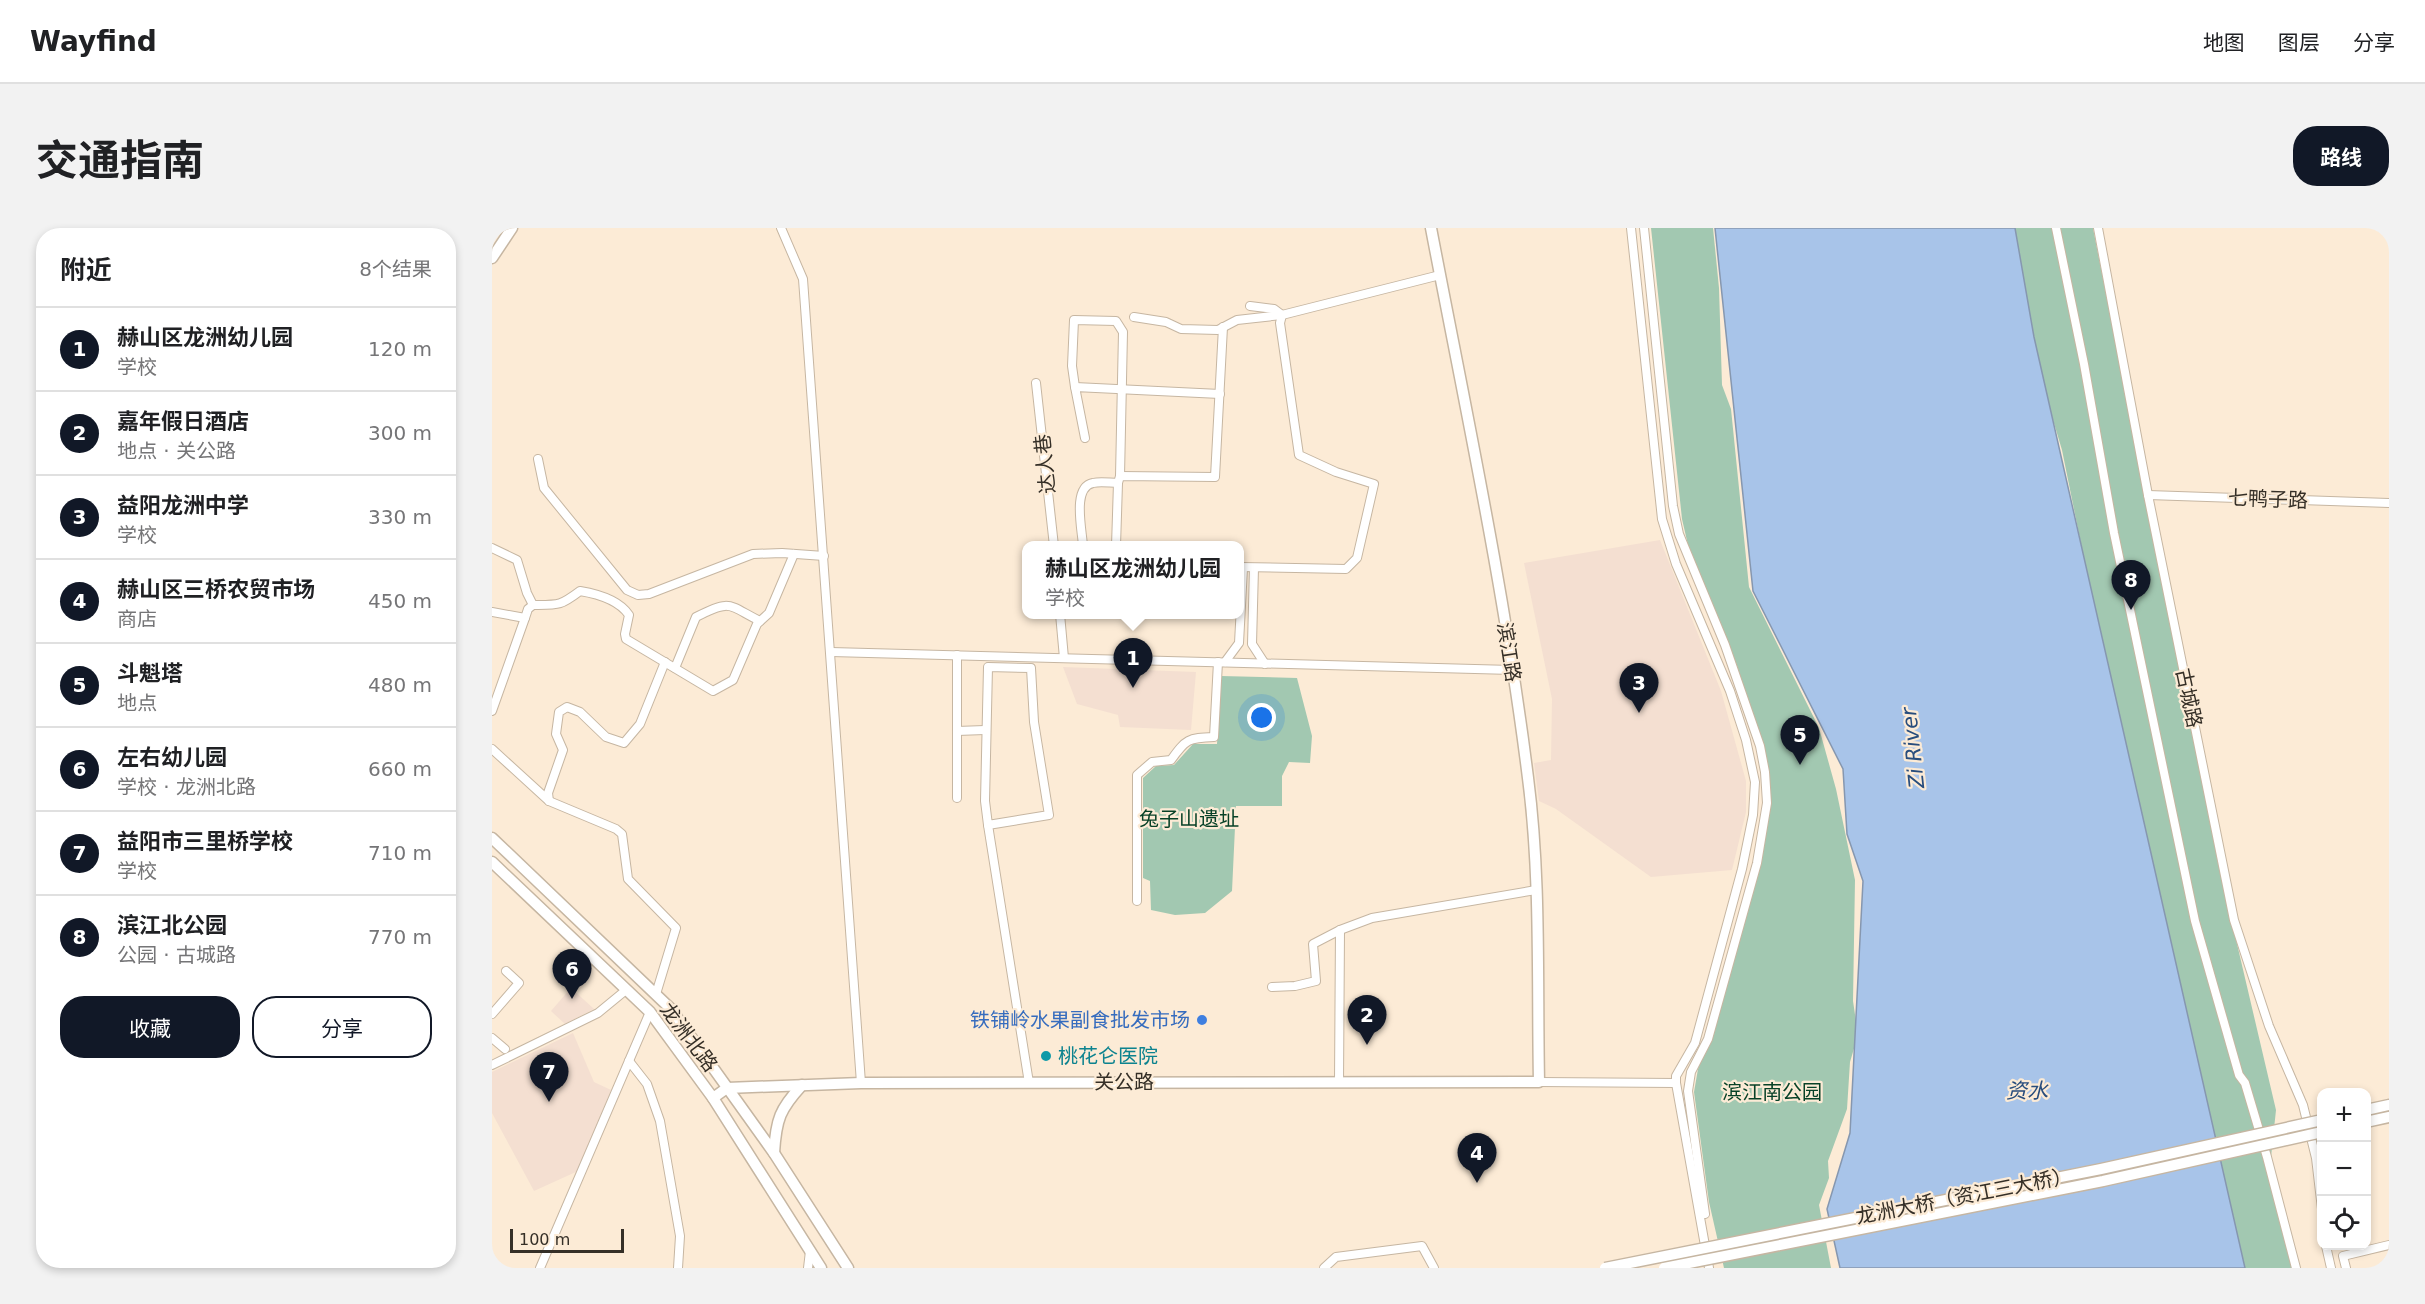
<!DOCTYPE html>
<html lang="zh">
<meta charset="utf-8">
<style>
body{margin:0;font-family:"DejaVu Sans","Noto Sans SC",sans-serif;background:#f2f2f2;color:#202124}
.controls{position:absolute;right:18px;bottom:18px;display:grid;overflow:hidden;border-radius:12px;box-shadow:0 3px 9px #0003}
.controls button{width:54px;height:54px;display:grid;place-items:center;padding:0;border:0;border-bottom:2px solid #e0e0e0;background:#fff;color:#202124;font:30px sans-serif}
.scale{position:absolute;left:18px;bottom:15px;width:114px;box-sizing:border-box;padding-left:6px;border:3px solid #352f27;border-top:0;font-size:16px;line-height:21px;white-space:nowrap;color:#352f27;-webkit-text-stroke:4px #fcebd6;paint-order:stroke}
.you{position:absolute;left:770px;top:490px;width:21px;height:21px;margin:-15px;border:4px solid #fff;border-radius:50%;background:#1a73e8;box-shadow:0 0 0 9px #1a73e833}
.badge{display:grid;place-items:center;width:39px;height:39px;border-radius:50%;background:#111827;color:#fff;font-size:20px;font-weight:700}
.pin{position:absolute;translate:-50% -50px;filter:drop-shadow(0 2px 3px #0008)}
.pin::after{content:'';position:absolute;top:32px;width:21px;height:18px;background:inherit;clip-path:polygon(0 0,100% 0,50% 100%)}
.popup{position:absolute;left:530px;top:313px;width:222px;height:78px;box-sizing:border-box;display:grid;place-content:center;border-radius:12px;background:#fff;filter:drop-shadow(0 2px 4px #0005);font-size:20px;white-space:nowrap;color:#757577}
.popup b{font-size:22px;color:#202124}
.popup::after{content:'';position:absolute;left:50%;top:100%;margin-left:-12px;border:12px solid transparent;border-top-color:#fff}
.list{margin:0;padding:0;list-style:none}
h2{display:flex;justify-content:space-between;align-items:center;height:78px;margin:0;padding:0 24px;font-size:26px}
h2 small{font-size:20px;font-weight:400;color:#757577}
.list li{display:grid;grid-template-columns:39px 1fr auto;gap:18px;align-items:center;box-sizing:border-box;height:84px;padding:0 24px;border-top:2px solid #e0e0e0}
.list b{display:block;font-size:22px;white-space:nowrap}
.list p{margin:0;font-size:20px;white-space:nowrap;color:#757577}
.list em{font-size:20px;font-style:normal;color:#757577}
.actions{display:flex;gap:12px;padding:18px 24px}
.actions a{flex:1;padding:14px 0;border:2px solid #111827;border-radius:24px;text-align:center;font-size:21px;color:#111827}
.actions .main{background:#111827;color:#fff}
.icon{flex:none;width:33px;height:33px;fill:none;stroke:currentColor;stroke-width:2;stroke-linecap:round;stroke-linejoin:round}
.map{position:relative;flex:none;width:1897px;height:1040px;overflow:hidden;border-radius:24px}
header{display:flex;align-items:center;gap:36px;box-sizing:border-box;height:84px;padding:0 30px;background:#fff;border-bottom:2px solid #e0e0e0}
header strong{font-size:28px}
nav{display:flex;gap:33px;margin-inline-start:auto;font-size:21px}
.intro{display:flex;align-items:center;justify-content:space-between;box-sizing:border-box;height:144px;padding:0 36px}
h1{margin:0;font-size:42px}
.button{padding:15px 27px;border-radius:24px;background:#111827;color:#fff;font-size:21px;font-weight:700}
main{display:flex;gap:36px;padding:0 36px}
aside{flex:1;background:#fff;border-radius:24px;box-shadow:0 3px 9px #0003}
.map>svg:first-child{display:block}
</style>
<header>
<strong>Wayfind</strong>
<nav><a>地图</a><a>图层</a><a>分享</a></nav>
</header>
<div class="intro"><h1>交通指南</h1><a class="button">路线</a></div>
<main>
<aside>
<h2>附近<small>8个结果</small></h2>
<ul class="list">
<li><span class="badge">1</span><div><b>赫山区龙洲幼儿园</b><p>学校</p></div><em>120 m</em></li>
<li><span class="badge">2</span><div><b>嘉年假日酒店</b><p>地点 · 关公路</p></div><em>300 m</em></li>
<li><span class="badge">3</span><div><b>益阳龙洲中学</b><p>学校</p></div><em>330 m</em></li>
<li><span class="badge">4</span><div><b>赫山区三桥农贸市场</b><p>商店</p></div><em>450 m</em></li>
<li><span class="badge">5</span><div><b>斗魁塔</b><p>地点</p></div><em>480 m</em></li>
<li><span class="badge">6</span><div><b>左右幼儿园</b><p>学校 · 龙洲北路</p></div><em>660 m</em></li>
<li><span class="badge">7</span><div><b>益阳市三里桥学校</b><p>学校</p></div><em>710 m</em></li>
<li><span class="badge">8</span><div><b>滨江北公园</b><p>公园 · 古城路</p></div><em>770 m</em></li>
</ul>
<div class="actions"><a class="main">收藏</a><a>分享</a></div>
</aside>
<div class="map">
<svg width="1897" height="1040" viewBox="0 0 1897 1040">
<rect width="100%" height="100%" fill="#fcebd6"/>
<!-- education -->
<g fill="#f4dfd1">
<path d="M 1168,312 L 1229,463 L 1254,553 L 1254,584 L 1240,642 L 1159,649 L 1064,581 L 1047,573 L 1042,535 L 1059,532 L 1060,471 L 1032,335 Z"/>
<path d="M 571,439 L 704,444 L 699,502 L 628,499 L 626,487 L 585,476 Z"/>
<path d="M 79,760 L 102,781 L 73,796 L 59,783 Z"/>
<path d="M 81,805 L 102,854 L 119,862 L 86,943 L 42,963 L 0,885 L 0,844 Z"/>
</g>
<!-- green -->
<g fill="#a2c8b1">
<path d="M 1159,0 L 1221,0 L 1227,60 L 1230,157 L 1239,181 L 1257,359 L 1327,500 L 1344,561 L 1363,652 L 1361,773 L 1366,807 L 1358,834 L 1355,881 L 1336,933 L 1337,950 L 1327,977 L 1339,1040 L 1232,1040 L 1217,974 L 1202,864 L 1206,841 L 1224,798 L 1264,648 L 1278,584 L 1277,553 L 1271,515 L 1244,435 L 1196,317 L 1190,291 Z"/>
<path d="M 1517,0 L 1601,0 L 1726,635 L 1784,882 L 1779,929 L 1805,1040 L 1743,1040 L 1635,543 L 1570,222 L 1533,98 Z"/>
<path d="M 729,448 L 805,450 L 820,508 L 818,535 L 797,534 L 790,548 L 790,578 L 744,578 L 740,663 L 713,685 L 683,687 L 659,682 L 658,653 L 651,650 L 651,550 L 664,538 L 682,537 L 701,516 L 725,516 Z"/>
</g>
<!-- water -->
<path fill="#a8c4e9" stroke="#8697af" stroke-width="1.5" d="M 1223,0 L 1523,0 L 1542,109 L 1753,1040 L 1348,1040 L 1335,981 L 1358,905 L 1371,653 L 1355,606 L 1351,541 L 1261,363 Z"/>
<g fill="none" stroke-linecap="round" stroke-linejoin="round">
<!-- minor casing -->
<g stroke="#c6b6a2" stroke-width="10">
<g id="minor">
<path d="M 289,0 L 311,51 L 369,855"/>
<path d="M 1139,0 L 1170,291 L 1184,336 L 1238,463 L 1254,512 L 1263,554 L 1261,587 L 1250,641 L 1203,815 L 1184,848 L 1184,855 L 1217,1040"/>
<path d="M 1152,0 L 1181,278 L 1187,306 L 1233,417 L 1268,518 L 1273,544 L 1275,575 L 1265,635 L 1216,811 L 1199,844 L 1196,863 L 1213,986"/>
<path d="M 1564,0 L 1592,136 L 1622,305 L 1703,693 L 1747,847 L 1753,855 L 1775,929 L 1804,1040"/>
<path d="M 1606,0 L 1656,267 L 1742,692 L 1777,798 L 1811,877 L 1824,930 L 1830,981"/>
<path d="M 642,89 L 674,94 L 689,101 L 726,102 L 745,92 L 790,87 L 948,47"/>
<path d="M 544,155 L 562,318"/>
<path d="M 583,159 L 580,138 L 582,92 L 624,93 L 631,104 L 628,248"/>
<path d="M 593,210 L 583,159 L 728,166"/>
<path d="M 46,231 L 52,260 L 135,362 L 146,367 L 157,366 L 261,326 L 290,325 L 332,328"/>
<path d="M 626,255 L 628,248 L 723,249 L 731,99"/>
<path d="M 1656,267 L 1897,275"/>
<path d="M 591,318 C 590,301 580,259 601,255 C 609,253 618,255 626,255 L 624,318"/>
<path d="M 0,320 L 25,332 L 35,365 L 41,377"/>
<path d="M 748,339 L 854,341 L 865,330 L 882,256 L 844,244 L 807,227 L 788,95 L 790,87 L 782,81 L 758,78"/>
<path d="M 762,340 L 760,416 L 773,436"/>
<path d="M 0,384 L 33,390 L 0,483"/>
<path d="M 568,386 L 572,430"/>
<path d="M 33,390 L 36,381 L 41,377 C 67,377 68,378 88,363 C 106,366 127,372 137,387 L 133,406 L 134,411 L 221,463 L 241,452 L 265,396 L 277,385 L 302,326"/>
<path d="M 339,424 L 1020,442"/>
<path d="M 465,427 L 465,570"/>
<path d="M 733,434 L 747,415 L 751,340"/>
<path d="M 496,439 L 539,440 L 542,494 L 557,587 L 496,597 L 493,573 Z"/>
<path d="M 183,440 L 204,389 C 240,370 237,378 268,393"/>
<path d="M 465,503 L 493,502"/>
<path d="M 0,521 L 57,573 L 124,601 L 130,606 L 136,651 L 184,700 L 164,766"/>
<path d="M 57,573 L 56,565 L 71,522 L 64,506 L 67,484 L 75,479 L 88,484 L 114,509 L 132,515 L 148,496 L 173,434"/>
<path d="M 496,597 L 537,855"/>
<path d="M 645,673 L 645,547 L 660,534 L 679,532 C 694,511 696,510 722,509 L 726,434"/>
<path d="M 780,759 L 803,758 L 824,753 L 821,716 L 848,702 L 880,690 L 1044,662"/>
<path d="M 0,786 L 27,755 L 14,743"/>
<path d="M 0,810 L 13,821"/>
<path d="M 137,833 L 155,856 L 168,893 L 188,1008 L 186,1040"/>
<path d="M 0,837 L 106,785 L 134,762"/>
<path d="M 847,854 L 848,702"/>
<path d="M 1047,854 L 1184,855"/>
<path d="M 1834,1018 L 1839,1040"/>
<path d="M 48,1040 L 158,784"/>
<path d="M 316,1040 L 318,1023"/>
<path d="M 832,1040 L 844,1029 L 930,1018 L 942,1040"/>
<path d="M 1854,1040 L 1851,1028 L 1897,1017"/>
</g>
</g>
<!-- major casing -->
<g stroke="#c6b6a2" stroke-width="13">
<g id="major">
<path d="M 0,30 L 20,0"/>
<path d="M 0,610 L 179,781 L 282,925 L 356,1040"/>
<path d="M 0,634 L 158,784 L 221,870 L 329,1040"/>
<path d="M 221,870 L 235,860 L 369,855 L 1047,854 C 1045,753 1049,650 1036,550 C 1013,365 974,183 939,0"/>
<path d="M 1874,882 L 1897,877"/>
<path d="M 1874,894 L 1897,889"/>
<path d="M 282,925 C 284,891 288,881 310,857"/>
</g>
</g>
<!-- minor -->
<use href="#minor" stroke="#fff" stroke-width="8"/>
<!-- major -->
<use href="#major" stroke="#fff" stroke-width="10"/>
<!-- major-bridge casing -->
<g stroke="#c6b6a2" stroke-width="13" stroke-linecap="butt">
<g id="major-bridge">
<path d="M 1113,1040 L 1609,941 L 1830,892"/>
<path d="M 1172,1040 L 1611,953 L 1830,904"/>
</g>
</g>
<!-- major-bridge -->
<use href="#major-bridge" stroke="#fff" stroke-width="10"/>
</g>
<!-- markers -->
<circle fill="#3f7fe0" stroke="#fcebd6" stroke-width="2" cx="710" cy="792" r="6"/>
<circle fill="#0f9aa8" stroke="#fcebd6" stroke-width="2" cx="554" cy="828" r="6"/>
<g text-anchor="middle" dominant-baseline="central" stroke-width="4.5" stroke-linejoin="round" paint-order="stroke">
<!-- street labels -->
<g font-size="20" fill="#352f27" stroke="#fcebd6">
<text transform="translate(553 236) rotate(-96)">达人巷</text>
<text transform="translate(1776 271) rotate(2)">七鸭子路</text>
<text transform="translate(1017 424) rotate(81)">滨江路</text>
<text transform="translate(1697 470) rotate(78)">古城路</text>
<text transform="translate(197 809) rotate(53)">龙洲北路</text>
<text x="632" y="854">关公路</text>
<text transform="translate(1472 968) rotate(-11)">龙洲大桥（资江三大桥）</text>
</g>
<!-- park labels -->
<g font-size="20" fill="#074127" stroke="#fcebd6">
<text x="697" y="591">兔子山遗址</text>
<text x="1280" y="864">滨江南公园</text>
</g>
<!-- shop labels -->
<g font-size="20" fill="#366cbe" stroke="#fcebd6" text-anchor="end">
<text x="698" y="792">铁铺岭水果副食批发市场</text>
</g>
<!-- culture labels -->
<g font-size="20" fill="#0d838f" stroke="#fcebd6" text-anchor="start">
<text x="566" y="828">桃花仑医院</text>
</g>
<!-- water labels -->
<g font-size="21" font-style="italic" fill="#284d7d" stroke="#fcebd6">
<text transform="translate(1421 520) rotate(-96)">Zi River</text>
<text x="1535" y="863">资水</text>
</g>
</g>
</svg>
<div class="controls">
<button>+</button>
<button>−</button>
<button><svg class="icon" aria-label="locate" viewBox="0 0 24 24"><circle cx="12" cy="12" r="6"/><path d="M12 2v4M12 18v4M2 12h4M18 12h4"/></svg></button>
</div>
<div class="scale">100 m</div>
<div class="you"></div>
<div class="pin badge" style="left:641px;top:460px">1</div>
<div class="popup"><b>赫山区龙洲幼儿园</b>学校</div>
<div class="pin badge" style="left:875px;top:817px">2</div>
<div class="pin badge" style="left:1147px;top:485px">3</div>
<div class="pin badge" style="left:985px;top:955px">4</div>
<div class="pin badge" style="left:1308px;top:537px">5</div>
<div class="pin badge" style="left:80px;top:771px">6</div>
<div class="pin badge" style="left:57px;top:874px">7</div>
<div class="pin badge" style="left:1639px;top:382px">8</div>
</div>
</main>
